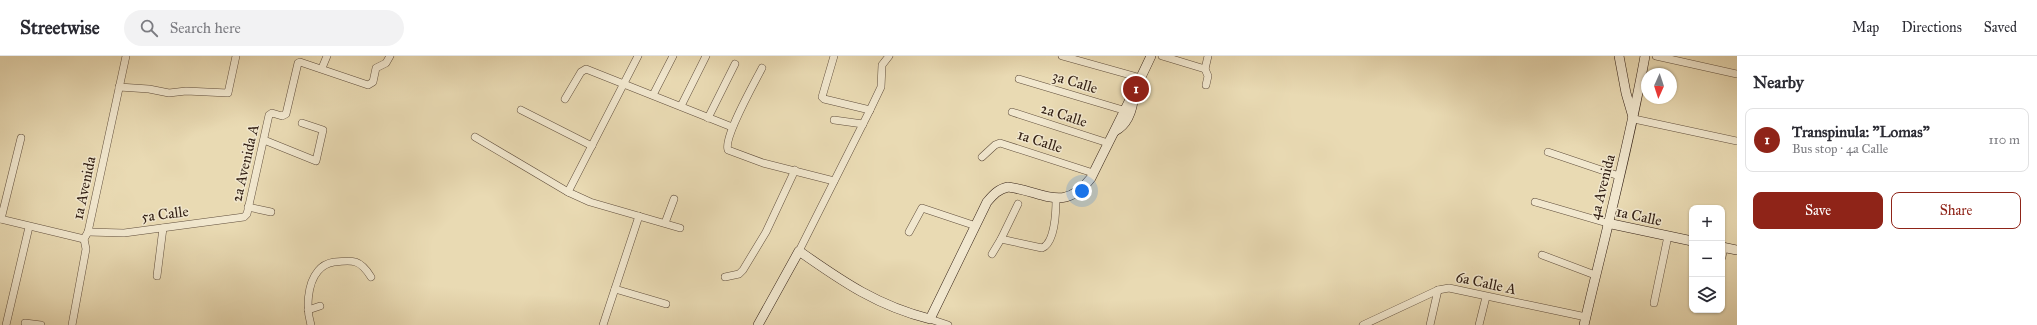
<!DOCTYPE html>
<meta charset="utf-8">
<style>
body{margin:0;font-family:"IM FELL Great Primer",serif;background:#f2f2f3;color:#2b2b33}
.controls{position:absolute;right:12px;bottom:12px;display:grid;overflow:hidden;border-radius:8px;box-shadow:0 1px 3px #0004}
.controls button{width:36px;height:36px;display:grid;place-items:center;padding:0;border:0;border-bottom:1px solid #e1e1e2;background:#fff;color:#2b2b33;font:20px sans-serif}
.compass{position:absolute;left:1641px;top:12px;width:36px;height:36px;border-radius:50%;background:#fff;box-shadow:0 1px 3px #0004;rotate:183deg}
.you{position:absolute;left:1082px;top:135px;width:14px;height:14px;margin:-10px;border:3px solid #fff;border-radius:50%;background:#1a73e8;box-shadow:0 0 0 6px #1a73e833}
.badge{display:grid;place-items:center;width:26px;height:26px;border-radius:50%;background:#8f2418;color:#fff;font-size:13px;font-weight:700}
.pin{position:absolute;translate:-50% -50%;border:2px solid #fff;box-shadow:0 1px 4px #0006}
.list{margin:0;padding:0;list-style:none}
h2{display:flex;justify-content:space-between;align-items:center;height:52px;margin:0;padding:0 16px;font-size:17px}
h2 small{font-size:13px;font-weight:400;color:#7c7c81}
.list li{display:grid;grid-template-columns:26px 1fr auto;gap:12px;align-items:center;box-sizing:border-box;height:64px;margin:0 8px 8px;padding:0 8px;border:1px solid #e1e1e2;border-radius:8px}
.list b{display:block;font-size:15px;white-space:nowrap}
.list p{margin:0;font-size:13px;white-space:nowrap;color:#7c7c81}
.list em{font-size:13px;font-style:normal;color:#7c7c81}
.actions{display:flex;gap:8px;padding:12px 16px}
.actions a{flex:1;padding:9px 0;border:1px solid #8f2418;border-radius:8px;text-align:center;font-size:14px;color:#8f2418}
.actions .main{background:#8f2418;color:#fff}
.icon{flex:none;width:22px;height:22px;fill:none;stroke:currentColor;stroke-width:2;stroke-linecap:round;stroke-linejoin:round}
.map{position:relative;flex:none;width:1737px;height:269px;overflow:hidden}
header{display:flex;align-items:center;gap:24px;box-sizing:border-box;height:56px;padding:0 20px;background:#fff;border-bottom:1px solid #e1e1e2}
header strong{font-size:19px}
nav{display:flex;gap:22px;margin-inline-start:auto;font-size:14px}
.search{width:280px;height:36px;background:#f2f2f3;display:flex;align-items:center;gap:10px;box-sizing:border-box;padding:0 14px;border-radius:22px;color:#7c7c81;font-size:15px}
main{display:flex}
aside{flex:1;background:#fff}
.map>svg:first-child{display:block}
</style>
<header>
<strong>Streetwise</strong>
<div class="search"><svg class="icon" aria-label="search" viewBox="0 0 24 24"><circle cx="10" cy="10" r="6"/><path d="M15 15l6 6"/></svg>Search here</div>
<nav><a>Map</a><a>Directions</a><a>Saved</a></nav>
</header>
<main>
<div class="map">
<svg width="1737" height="269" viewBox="0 0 1737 269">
<rect width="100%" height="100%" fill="#e9dab3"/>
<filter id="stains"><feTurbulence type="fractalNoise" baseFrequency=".005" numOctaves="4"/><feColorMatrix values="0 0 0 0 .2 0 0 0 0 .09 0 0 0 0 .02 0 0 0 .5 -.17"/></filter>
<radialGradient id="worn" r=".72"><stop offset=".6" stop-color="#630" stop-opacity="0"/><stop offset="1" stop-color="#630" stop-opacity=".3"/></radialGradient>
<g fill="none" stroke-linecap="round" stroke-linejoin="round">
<!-- street casing -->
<g stroke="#604e3c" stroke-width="8">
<g id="street">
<path d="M 638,0 L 568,136 L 590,146 L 680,172"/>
<path d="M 834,0 L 822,41 L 824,43 L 870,54"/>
<path d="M 1062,0 L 1141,22"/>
<path d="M 1162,0 L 1205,13 L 1208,0"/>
<path d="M 1656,0 L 1737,18"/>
<path d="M 322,12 L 327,0"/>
<path d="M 762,12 C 755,26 723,82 728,94 L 763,107 L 834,125"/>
<path d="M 1205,13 L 1208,20 L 1206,29"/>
<path d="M 1019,23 L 1123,54"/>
<path d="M 119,31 L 149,33 L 169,37 L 186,35 L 228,37 L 236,0"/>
<path d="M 653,39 L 673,0"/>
<path d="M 565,43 L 581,16 L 586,13 L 732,71"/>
<path d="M 681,50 L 706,0"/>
<path d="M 521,54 L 592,90"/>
<path d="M 1012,56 L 1108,87"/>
<path d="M 708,62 L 735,8"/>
<path d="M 1634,63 L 1737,85"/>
<path d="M 834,64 L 863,68"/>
<path d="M 475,81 L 568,136"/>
<path d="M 264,84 L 316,105 L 323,74 L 302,67"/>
<path d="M 1548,96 L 1619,120"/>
<path d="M 982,101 L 995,89 L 1000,87 L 1093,117"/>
<path d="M 1535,146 L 1607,167"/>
<path d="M 1018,148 L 1001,183 L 1042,192 C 1055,187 1056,155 1056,143"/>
<path d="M 248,151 L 271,156"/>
<path d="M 0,163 L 84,183"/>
<path d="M 1,163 L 21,82"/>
<path d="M 665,167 L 674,143"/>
<path d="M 88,176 L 124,177 L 244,161 L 247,158 L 269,59 L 272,57 L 282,60 L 286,58 L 298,7 L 300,6 L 368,29 L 373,26 L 376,12 L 386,7 L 390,0"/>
<path d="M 909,176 L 922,152 L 976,170"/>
<path d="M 799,195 L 870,54 L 881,31 L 882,9 L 889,0"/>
<path d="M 992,198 L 1001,183"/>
<path d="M 1542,199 L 1595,219"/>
<path d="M 1722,201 L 1724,191"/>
<path d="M 157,220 L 163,172"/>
<path d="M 725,221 L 739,218 L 743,214 L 766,176 L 795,114"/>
<path d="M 615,233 L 666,248"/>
<path d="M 1654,247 L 1668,180"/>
<path d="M 308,254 L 320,250"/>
<path d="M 930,263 L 948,269"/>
<path d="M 25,267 L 41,269"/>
<path d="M 6,269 L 29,171"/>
<path d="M 72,269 L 86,193 L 84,183 L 88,176 L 126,0"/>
<path d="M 311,269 C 306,253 307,228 318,215 C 322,210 328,207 334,206 C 353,204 360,203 371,221"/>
<path d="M 603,269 L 639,160"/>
<path d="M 1363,269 L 1438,234 L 1449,232 L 1586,261"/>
<path d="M 1430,269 L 1438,234"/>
<path d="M 1479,269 L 1486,241"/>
</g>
</g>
<!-- secondary casing -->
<g stroke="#332015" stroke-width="10">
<g id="secondary">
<path d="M 1619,0 L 1626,37 L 1633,61"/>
<path d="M 1115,75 C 1129,68 1133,52 1134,37"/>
<path d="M 1607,167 L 1692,185"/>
<path d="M 1722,191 L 1737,194"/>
<path d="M 758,269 L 799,195 C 843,226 878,250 930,263 L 987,146 C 993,139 998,133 1008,131 C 1043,135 1063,158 1091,122 C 1111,81 1132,41 1151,0"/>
<path d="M 1584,269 C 1605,179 1629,90 1645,0"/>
</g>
</g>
<!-- street -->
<use href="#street" stroke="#f1e7ce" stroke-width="7"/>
<!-- secondary -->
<use href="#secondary" stroke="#f1e7ce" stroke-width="9"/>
</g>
<g text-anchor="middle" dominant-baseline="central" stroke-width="3" stroke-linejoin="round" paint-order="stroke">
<!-- street labels -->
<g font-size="15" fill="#332015" stroke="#f1e7ce">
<text transform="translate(1075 26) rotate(17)">3a Calle</text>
<text transform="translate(1064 59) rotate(18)">2a Calle</text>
<text transform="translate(1040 85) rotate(18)">1a Calle</text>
<text transform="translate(245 107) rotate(-77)">2a Avenida A</text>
<text transform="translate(1602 131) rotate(-76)">4a Avenida</text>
<text transform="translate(84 132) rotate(-78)">1a Avenida</text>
<text transform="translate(165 158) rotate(-7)">5a Calle</text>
<text transform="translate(1639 160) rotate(12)">1a Calle</text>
<text transform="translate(1486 227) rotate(12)">6a Calle A</text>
</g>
</g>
<rect width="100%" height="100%" filter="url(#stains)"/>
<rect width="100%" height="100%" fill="url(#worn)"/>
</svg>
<div class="controls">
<button>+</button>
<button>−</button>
<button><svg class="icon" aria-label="layers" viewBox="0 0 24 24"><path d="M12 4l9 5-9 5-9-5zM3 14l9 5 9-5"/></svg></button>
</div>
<svg class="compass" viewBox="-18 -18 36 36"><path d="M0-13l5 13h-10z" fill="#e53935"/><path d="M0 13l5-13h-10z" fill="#7c7c81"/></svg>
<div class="you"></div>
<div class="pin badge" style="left:1136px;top:33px">1</div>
</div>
<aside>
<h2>Nearby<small></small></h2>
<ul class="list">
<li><span class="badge">1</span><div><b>Transpinula: &quot;Lomas&quot;</b><p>Bus stop · 4a Calle</p></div><em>110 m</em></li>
</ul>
<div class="actions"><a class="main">Save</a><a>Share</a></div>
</aside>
</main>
